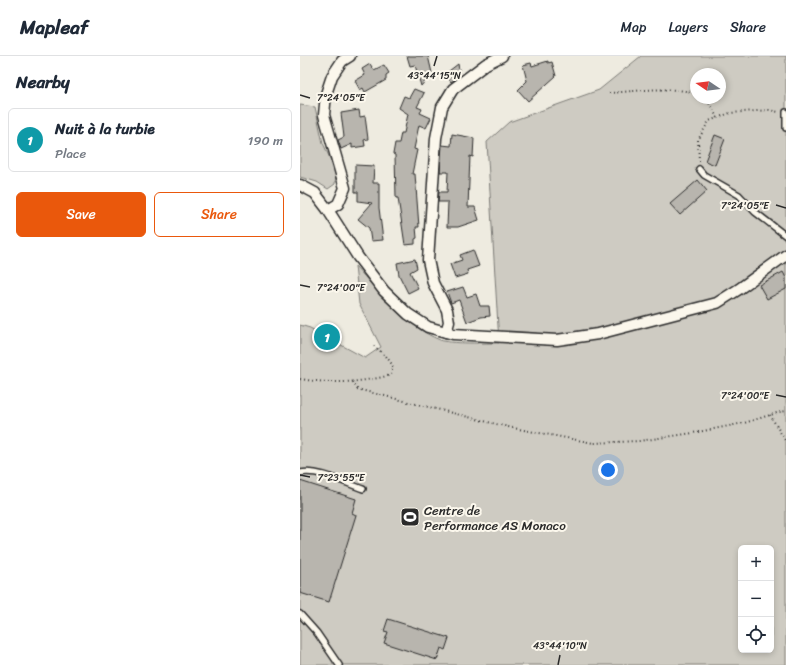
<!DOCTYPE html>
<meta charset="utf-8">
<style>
body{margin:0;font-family:Sriracha,sans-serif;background:#f2f2f3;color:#1f2937}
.controls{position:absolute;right:12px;bottom:12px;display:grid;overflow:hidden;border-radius:6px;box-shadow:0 2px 6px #0003}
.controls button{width:36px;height:36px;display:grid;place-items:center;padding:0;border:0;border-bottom:1px solid #e0e1e3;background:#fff;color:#1f2937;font:20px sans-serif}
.compass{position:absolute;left:390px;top:12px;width:36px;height:36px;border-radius:50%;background:#fff;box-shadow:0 2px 6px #0003;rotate:283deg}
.you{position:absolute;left:308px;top:414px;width:14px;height:14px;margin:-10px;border:3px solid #fff;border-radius:50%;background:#1a73e8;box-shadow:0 0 0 6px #1a73e833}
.badge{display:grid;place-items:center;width:26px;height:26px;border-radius:50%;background:#ea580c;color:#fff;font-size:13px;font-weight:700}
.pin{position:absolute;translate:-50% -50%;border:2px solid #fff;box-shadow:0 1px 4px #0006}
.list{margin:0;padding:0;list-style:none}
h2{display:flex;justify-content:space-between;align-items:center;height:52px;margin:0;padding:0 16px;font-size:17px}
h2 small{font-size:13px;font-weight:400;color:#747a83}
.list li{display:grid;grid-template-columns:26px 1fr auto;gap:12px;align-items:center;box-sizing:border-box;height:64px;margin:0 8px 8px;padding:0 8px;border:1px solid #e0e1e3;border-radius:6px}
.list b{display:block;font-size:15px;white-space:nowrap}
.list p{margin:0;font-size:13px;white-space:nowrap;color:#747a83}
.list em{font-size:13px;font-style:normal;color:#747a83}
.actions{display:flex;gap:8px;padding:12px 16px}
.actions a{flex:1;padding:9px 0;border:1px solid #ea580c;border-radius:6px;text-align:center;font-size:14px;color:#ea580c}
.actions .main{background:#ea580c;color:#fff}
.icon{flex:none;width:22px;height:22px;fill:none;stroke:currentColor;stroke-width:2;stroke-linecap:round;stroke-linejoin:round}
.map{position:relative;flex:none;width:486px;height:609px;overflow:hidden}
header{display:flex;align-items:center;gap:24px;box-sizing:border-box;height:56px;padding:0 20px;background:#fff;border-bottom:1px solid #e0e1e3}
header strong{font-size:19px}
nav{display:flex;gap:22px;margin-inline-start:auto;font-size:14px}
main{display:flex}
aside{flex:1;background:#fff}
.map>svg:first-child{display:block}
</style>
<header>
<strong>Mapleaf</strong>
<nav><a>Map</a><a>Layers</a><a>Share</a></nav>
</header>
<main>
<aside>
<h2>Nearby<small></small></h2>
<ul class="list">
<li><span class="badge" style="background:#0f9aa8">1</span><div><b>Nuit à la turbie</b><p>Place</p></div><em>190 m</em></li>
</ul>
<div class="actions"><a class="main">Save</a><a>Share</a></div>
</aside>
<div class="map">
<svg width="486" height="609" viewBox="0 0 486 609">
<rect width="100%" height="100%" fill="#eeebe0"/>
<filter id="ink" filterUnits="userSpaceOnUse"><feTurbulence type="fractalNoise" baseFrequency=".025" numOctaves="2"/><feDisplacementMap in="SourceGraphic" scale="8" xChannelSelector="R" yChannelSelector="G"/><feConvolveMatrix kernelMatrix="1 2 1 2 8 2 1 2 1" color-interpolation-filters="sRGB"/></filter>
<g filter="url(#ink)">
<!-- green -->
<g fill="#cecbc2" stroke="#7c7b76" fill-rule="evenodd">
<path d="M 341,0 L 486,0 L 486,609 L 0,609 L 0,269 L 10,272 L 65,302 L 81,291 L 59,248 L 55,210 C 80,237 105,270 140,284 C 150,288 187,287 199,287 L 187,86 L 209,66 L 299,34 ZM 396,18 L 420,18 L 420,42 L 396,42 ZM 441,492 L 471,492 L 471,594 L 441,594 Z"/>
<path d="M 0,49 L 15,51 L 23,87 L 36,116 L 35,128 L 28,133 L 17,126 L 0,121 Z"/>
</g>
<!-- building -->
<g fill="#b8b5ae" stroke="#2b2b2b">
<path d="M 107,0 L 128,0 L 132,17 L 121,30 L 115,9 L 110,10 Z"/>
<path d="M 248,5 L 248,7 L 252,6 L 256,20 L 228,45 L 218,34 L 227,25 L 223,9 L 231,7 L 232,10 Z"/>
<path d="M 70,8 L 74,14 L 84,9 L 89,17 L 86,19 L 86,24 L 65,36 L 63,32 L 60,34 L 55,25 L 65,19 L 62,13 Z"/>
<path d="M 158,8 L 160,20 L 151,26 L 145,18 Z"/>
<path d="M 114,33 L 124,37 L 117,51 L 122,53 L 120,57 L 131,62 L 126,72 L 119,69 L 114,93 L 117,94 L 112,118 L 115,118 L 119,171 L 116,171 L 117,182 L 115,183 L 115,188 L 105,189 L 98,142 L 96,142 L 95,99 L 93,98 L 95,87 L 99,87 L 101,77 L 104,77 L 108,58 L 99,52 L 104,40 L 109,42 Z"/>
<path d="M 59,54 L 60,61 L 65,60 L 68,83 L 64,84 L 65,90 L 52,92 L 52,88 L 41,93 L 38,84 L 44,81 L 41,57 Z"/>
<path d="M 152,78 L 174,82 L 173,101 L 170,100 L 168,151 L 175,151 L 179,164 L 158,171 L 147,171 L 148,146 L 138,146 L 139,136 L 147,136 L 148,116 L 140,116 L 142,89 L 151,90 Z"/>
<path d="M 415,79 L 425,83 L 415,109 L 405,105 Z"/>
<path d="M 55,109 L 74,110 L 73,127 L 79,127 L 79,152 L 83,184 L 71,185 L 69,172 L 58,163 L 72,147 L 58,145 L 58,136 L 55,136 Z"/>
<path d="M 398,124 L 407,135 L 380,159 L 370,148 Z"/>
<path d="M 173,194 L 179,210 L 167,214 L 168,218 L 155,222 L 150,208 L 162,204 L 160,199 Z"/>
<path d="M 115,203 L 117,212 L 110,216 L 118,232 L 108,237 L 99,219 L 97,207 Z"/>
<path d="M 483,216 L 486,222 L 486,233 L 467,243 L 459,229 Z"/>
<path d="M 163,231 L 167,241 L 176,238 L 180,250 L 189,250 L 190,260 L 181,261 L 167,266 L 159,244 L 151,247 L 147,236 Z"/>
<path d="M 0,425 L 56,443 L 52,457 L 56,459 L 29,546 L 0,537 Z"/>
<path d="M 88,563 L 149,582 L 145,594 L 141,592 L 137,604 L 84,587 L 88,576 L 84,575 Z"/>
</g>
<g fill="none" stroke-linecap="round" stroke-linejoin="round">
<!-- lane casing -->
<g stroke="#2b2b2b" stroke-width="8">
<g id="lane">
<path d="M 486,56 L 486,72"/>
<path d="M 399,113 L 404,119 L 439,139 L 455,156 L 486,180"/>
<path d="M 0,417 C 19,413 45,427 63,433"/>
<path d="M 0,558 L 17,577 L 39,609"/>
</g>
</g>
<!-- street casing -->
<g stroke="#2b2b2b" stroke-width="13">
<g id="street">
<path d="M 0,129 L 15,137 L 28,154 L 58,201 L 84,235 L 108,258 L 128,271 L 153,278 L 257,284 L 298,278 L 417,247 L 439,233 L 486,199"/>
<path d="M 28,154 L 38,148 L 45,132 L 24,59 L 26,38 L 32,20 L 42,5 L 50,0"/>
<path d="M 146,276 L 149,266 L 147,254 L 133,227 L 128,204 L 136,82 L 142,51 L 153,33 L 186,8 L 202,0"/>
</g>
</g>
<!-- path -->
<g stroke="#2b2b2b" stroke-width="2" stroke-dasharray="1 3" stroke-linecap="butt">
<path d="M 309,37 C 339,35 366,30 396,37"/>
<path d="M 403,42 L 411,49 L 417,62"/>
<path d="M 399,105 L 398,84 L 409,65 L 430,57 L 469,54 L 479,56"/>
<path d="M 0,323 C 32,328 60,327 91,319 L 93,310 L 86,300 L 74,290"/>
<path d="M 53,326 L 57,333 L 208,371 L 293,387 L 339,385 L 393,377 L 444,367 L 480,356 L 486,355"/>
<path d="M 470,359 L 486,386"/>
</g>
<!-- lane -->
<use href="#lane" stroke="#fbf7ec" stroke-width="5"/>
<!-- street -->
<use href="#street" stroke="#fbf7ec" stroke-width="10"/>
</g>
</g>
<!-- ticks -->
<path fill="none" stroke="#2b2b2b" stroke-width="1.5" d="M 134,10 L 137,0M 0,39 L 10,42M 476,149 L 486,152M 0,229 L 10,231M 476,339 L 486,341M 0,419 L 10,421M 258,609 L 260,599"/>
<!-- icons -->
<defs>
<g id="stadium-square" transform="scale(1)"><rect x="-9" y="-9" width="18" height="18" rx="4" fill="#2b2b2b" stroke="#fbf7ec"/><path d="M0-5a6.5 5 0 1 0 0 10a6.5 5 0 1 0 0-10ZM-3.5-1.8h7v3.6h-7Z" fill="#fff"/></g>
</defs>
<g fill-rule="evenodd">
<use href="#stadium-square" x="110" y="461"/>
</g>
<g text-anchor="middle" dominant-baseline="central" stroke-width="4" stroke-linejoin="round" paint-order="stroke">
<!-- poi labels -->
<g font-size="13" fill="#2b2b2b" stroke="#fbf7ec" text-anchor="start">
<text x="124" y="454">Centre de<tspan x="124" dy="15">Performance AS Monaco</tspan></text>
</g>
</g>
<g font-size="10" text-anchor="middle" fill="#2b2b2b" stroke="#fbf7ec" stroke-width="4" stroke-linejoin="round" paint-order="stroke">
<text x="134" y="23">43°44'15"N</text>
<text x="41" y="45">7°24'05"E</text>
<text x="445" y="153">7°24'05"E</text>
<text x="41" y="235">7°24'00"E</text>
<text x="445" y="343">7°24'00"E</text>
<text x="41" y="425">7°23'55"E</text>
<text x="260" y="593">43°44'10"N</text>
</g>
</svg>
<div class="controls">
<button>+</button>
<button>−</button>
<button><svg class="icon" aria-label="locate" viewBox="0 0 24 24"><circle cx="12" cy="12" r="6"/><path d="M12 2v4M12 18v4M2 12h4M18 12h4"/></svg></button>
</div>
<svg class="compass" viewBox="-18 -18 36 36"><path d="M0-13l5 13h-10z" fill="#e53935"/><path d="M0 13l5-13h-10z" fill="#747a83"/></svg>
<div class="you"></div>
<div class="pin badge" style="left:27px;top:281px;background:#0f9aa8">1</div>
</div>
</main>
